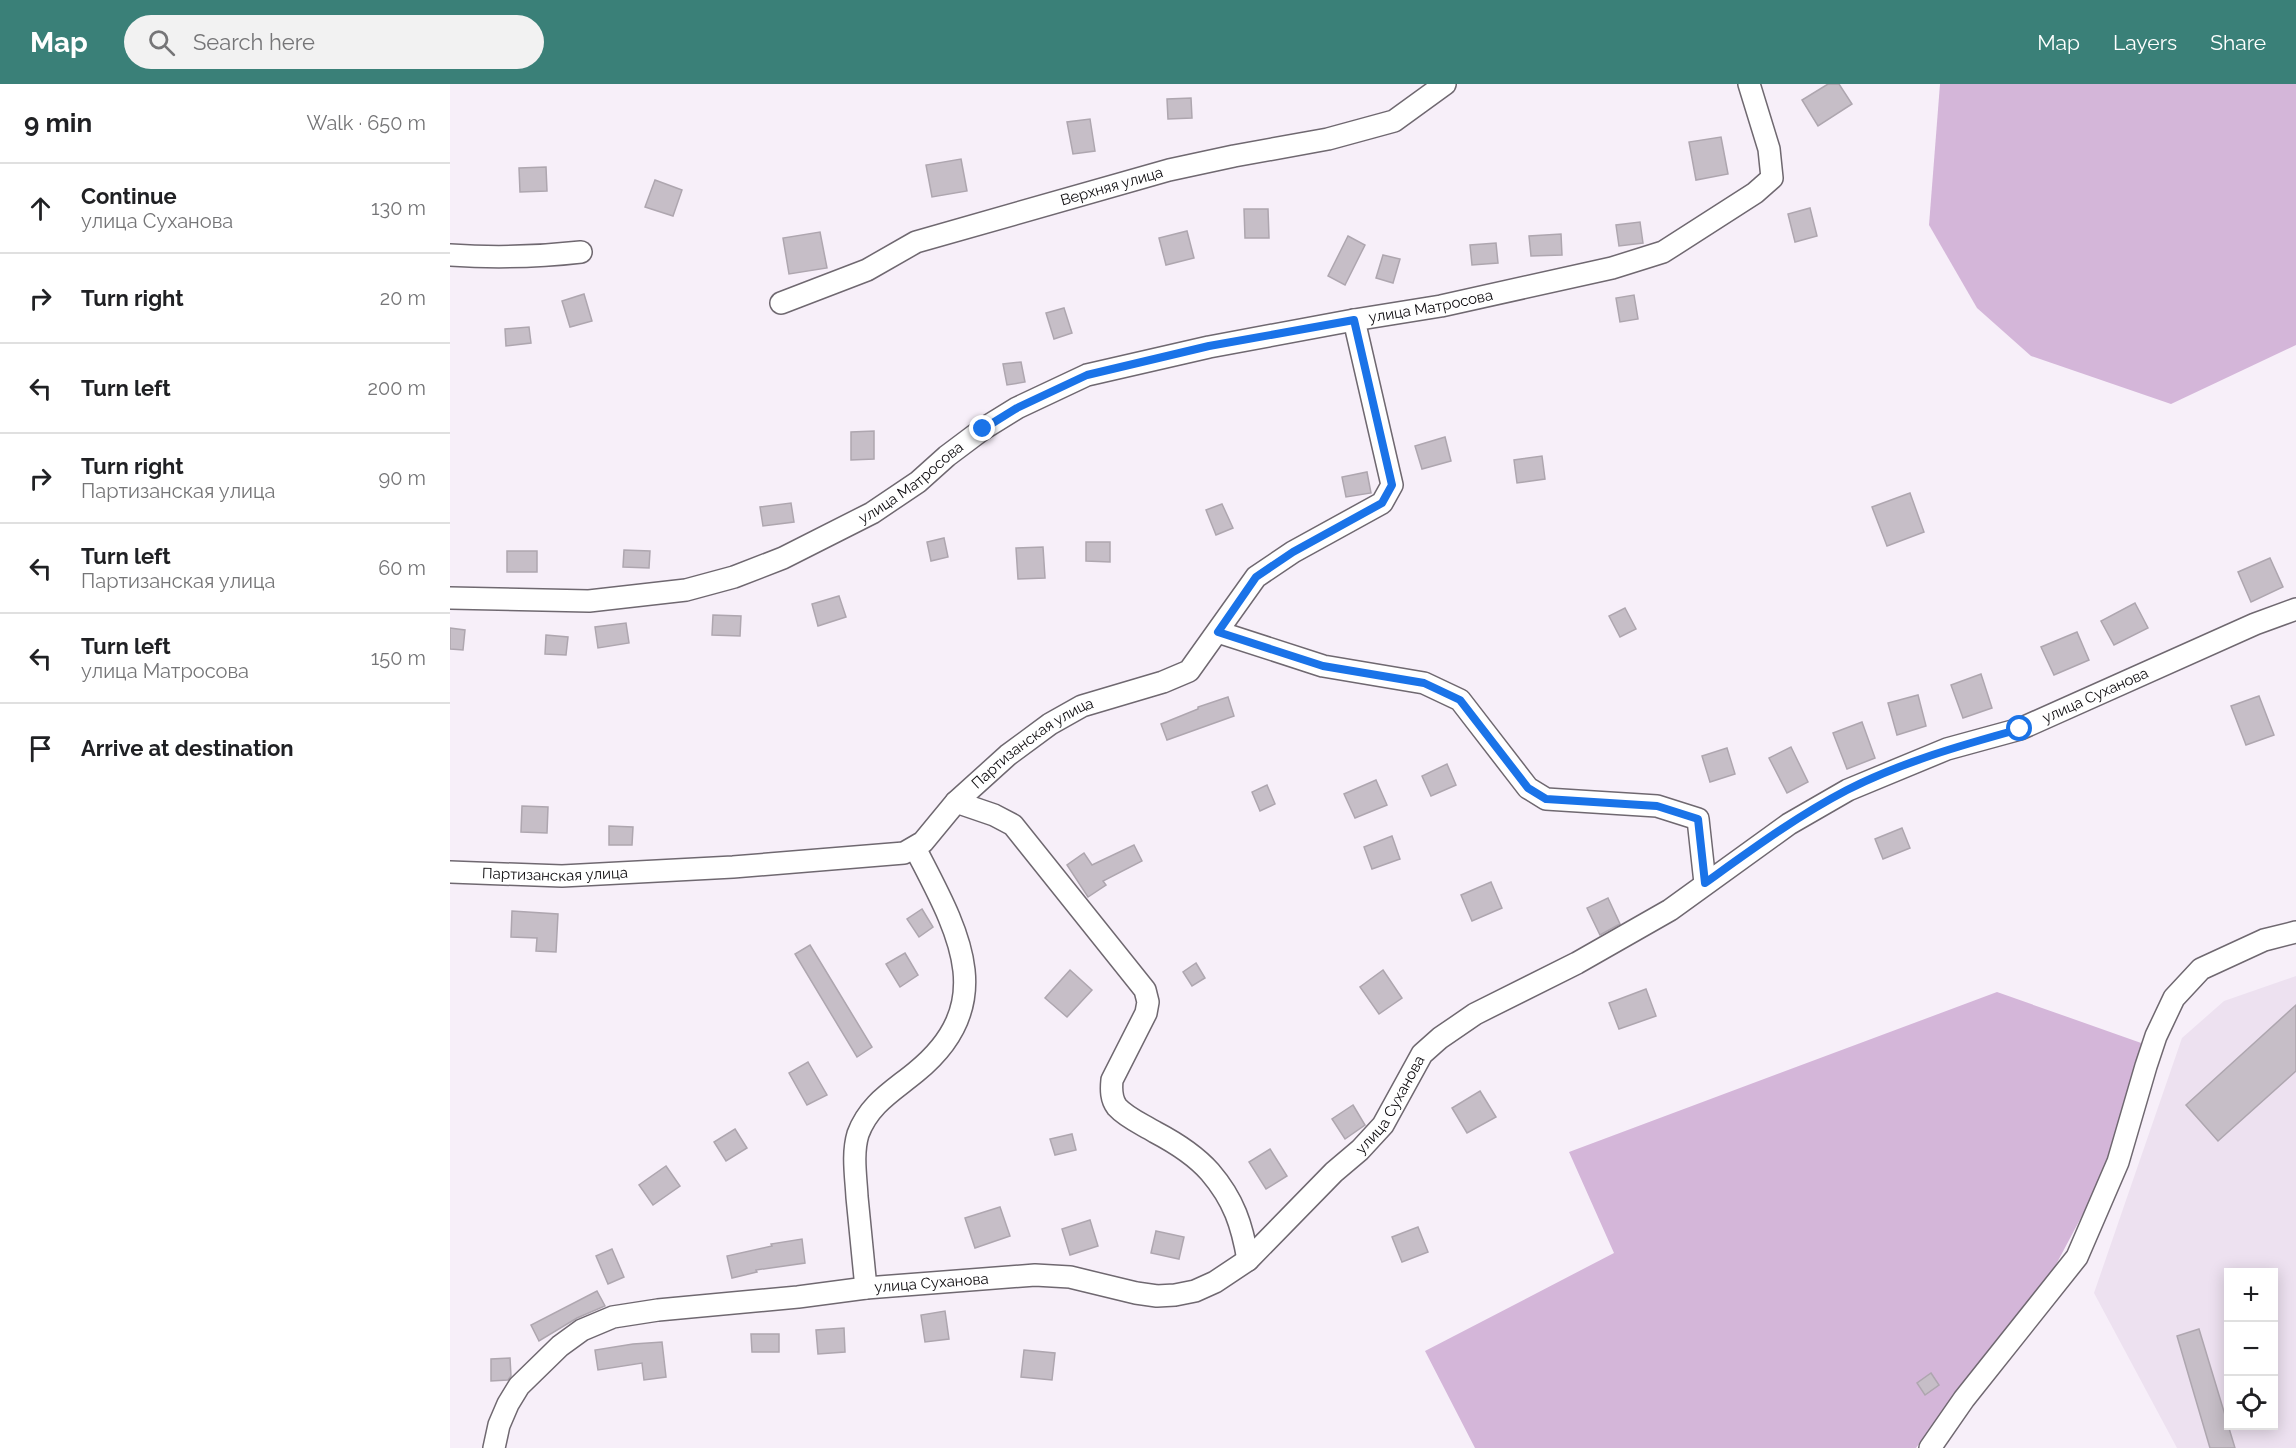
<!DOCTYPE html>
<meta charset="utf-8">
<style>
body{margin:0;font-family:Raleway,sans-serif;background:#f2f2f2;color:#202124}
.controls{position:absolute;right:18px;bottom:18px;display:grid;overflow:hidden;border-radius:0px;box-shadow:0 3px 15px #0003}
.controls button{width:54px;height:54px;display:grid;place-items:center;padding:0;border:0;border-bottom:2px solid #e0e0e0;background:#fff;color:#202124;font:30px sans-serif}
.stop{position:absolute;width:18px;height:18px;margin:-14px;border:4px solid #1a73e8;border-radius:50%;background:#fff}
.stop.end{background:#1a73e8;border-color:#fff;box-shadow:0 2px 6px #0008}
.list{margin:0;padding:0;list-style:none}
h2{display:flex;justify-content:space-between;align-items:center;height:78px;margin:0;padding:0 24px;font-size:26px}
h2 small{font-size:20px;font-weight:400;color:#757577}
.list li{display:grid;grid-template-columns:39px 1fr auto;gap:18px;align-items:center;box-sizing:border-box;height:90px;padding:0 24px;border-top:2px solid #e0e0e0}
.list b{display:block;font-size:22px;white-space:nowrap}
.list p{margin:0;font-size:20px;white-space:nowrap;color:#757577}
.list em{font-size:20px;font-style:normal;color:#757577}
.icon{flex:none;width:33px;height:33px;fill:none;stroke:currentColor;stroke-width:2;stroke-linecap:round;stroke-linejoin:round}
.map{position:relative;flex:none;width:1846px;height:1364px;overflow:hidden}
header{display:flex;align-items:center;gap:36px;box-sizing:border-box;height:84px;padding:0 30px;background:#3a8078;color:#fff}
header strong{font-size:28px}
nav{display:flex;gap:33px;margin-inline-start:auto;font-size:21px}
.search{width:420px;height:54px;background:#f2f2f2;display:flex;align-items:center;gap:15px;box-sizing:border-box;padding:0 21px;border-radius:33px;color:#757577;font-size:22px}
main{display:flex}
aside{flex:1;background:#fff}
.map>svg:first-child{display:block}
</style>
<header>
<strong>Map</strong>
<div class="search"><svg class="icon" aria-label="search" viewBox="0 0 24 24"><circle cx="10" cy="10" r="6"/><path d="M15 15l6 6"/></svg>Search here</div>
<nav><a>Map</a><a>Layers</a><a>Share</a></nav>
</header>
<main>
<aside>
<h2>9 min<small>Walk · 650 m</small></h2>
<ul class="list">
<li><svg class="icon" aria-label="ahead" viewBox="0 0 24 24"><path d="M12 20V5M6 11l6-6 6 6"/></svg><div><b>Continue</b><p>улица Суханова</p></div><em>130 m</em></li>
<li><svg class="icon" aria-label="right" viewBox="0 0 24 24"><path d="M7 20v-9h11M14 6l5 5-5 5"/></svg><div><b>Turn right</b></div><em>20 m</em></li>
<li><svg class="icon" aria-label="left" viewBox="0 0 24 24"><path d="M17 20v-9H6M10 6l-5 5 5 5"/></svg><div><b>Turn left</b></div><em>200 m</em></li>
<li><svg class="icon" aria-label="right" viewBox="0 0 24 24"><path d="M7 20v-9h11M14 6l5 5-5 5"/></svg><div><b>Turn right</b><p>Партизанская улица</p></div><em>90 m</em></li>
<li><svg class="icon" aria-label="left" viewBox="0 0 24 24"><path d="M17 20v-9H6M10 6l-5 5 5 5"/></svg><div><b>Turn left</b><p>Партизанская улица</p></div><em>60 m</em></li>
<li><svg class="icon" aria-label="left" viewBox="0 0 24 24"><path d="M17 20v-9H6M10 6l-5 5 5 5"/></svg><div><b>Turn left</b><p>улица Матросова</p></div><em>150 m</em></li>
<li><svg class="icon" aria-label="arrive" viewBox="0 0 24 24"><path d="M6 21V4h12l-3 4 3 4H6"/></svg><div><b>Arrive at destination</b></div></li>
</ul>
</aside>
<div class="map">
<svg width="1846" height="1364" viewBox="0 0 1846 1364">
<rect width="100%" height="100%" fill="#f7eff9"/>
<!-- built -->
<path fill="#ede1f0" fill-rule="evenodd" d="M 1846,892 L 1846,1364 L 1727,1364 L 1644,1209 L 1732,954 L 1774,917 ZM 1778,1188 L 1824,1188 L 1824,1342 L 1778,1342 Z"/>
<!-- green -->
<g fill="#d4b6d9">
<path d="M 1490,0 L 1846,0 L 1846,261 L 1721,320 L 1581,272 L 1527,224 L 1479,141 Z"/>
<path d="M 1547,908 L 1694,960 L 1660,1079 L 1601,1190 L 1466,1364 L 1025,1364 L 975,1267 L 1164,1169 L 1119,1068 Z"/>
</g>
<!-- building -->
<g fill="#c6bec7" stroke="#aea6af" stroke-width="1.5">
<path d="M 1378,0 L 1389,0 L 1402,20 L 1368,42 L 1352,16 Z"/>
<path d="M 741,14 L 742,34 L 718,35 L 717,15 Z"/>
<path d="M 640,35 L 645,67 L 623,70 L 617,38 Z"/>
<path d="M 1271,53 L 1278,90 L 1246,96 L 1239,58 Z"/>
<path d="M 511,75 L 517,107 L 482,113 L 476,81 Z"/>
<path d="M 96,83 L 97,107 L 70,108 L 69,84 Z"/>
<path d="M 205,96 L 232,106 L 223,132 L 195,123 Z"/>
<path d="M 1360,124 L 1367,152 L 1345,158 L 1338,130 Z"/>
<path d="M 794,125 L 818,125 L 819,154 L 795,154 Z"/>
<path d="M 1190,138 L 1193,159 L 1169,162 L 1166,141 Z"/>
<path d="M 737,147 L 744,174 L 716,181 L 709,154 Z"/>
<path d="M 370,148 L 377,184 L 339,190 L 333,154 Z"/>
<path d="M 1111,150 L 1112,171 L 1081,172 L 1079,152 Z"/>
<path d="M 898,152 L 915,161 L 895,201 L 878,192 Z"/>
<path d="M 1046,159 L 1048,179 L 1022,181 L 1020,161 Z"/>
<path d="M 933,171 L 950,175 L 943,199 L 926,194 Z"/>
<path d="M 134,210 L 142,237 L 120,243 L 112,217 Z"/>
<path d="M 1184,211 L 1188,235 L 1170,238 L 1166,214 Z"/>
<path d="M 614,224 L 622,249 L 604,255 L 596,229 Z"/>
<path d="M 79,243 L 81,259 L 56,262 L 55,245 Z"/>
<path d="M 571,278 L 575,298 L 557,301 L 553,280 Z"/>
<path d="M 424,347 L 424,375 L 401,376 L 401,348 Z"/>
<path d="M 995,353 L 1001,377 L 972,385 L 965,362 Z"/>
<path d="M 1092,372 L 1095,395 L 1067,399 L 1064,376 Z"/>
<path d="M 917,388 L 921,409 L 896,413 L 892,393 Z"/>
<path d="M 1460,409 L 1474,448 L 1437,462 L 1422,423 Z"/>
<path d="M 341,419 L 344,438 L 313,442 L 310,423 Z"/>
<path d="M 772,420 L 783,444 L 766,451 L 756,426 Z"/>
<path d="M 494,454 L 498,473 L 481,477 L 477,458 Z"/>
<path d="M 636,458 L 660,458 L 660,478 L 636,477 Z"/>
<path d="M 593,463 L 595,494 L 568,495 L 566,464 Z"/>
<path d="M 174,466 L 200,467 L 199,484 L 173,483 Z"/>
<rect x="57" y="467" width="30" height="21"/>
<path d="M 1820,474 L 1833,503 L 1801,518 L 1788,488 Z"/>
<path d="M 389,512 L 396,533 L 368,542 L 362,520 Z"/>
<path d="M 1685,519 L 1698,544 L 1664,561 L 1651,537 Z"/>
<path d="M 1175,524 L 1186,545 L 1170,553 L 1159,532 Z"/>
<path d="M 263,531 L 291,532 L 290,552 L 262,551 Z"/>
<path d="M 176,539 L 179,559 L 148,564 L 145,543 Z"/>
<path d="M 0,544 L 15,546 L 13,566 L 0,565 Z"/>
<path d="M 1627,548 L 1639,576 L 1604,591 L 1591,563 Z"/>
<path d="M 96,551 L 118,553 L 116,571 L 95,570 Z"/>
<path d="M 1531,590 L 1542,624 L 1513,634 L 1501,601 Z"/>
<path d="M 1468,611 L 1476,642 L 1447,651 L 1438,619 Z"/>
<path d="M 1809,612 L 1824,651 L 1796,661 L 1781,622 Z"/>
<path d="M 778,613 L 784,632 L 717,656 L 711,640 L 748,625 L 748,623 Z"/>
<path d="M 1412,638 L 1425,674 L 1397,685 L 1383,649 Z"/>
<path d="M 1341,663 L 1358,698 L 1337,709 L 1319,674 Z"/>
<path d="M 1277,664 L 1285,690 L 1260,698 L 1252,672 Z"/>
<path d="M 997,680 L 1006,701 L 981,712 L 972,692 Z"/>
<path d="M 926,696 L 937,721 L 905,734 L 894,710 Z"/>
<path d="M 817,701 L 825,720 L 810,727 L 802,708 Z"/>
<path d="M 72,722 L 98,723 L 97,749 L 71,748 Z"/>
<path d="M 159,742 L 183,743 L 182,761 L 159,761 Z"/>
<path d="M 1452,744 L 1460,764 L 1433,775 L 1425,755 Z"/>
<path d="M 942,752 L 950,775 L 922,785 L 914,763 Z"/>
<path d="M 684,761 L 692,777 L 653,797 L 656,801 L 638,813 L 617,781 L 634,769 L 642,781 Z"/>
<path d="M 1041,798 L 1052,824 L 1022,837 L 1011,811 Z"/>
<path d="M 1158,814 L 1170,840 L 1150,851 L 1137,824 Z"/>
<path d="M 472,825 L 483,843 L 469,853 L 457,835 Z"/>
<path d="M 62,827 L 108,830 L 106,868 L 86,867 L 87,854 L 61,853 Z"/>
<path d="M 360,861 L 422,963 L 407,973 L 345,870 Z"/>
<path d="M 455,869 L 468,891 L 450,903 L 436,880 Z"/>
<path d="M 746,879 L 755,894 L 742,902 L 733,888 Z"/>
<path d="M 620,886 L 642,906 L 617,933 L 595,914 Z"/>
<path d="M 933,886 L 952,914 L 929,930 L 910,903 Z"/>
<path d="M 1196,905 L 1206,932 L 1169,945 L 1159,919 Z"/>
<path d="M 1846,921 L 1846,987 L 1768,1057 L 1736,1021 Z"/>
<path d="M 358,978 L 377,1011 L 357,1021 L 339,989 Z"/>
<path d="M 1030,1007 L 1046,1033 L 1017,1049 L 1002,1024 Z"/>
<path d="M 903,1021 L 915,1041 L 895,1055 L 882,1035 Z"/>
<path d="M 285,1045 L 297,1064 L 276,1077 L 264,1058 Z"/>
<path d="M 622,1050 L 626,1066 L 605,1071 L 600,1055 Z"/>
<path d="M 820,1065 L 837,1092 L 816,1105 L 799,1078 Z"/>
<path d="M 216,1082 L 230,1102 L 203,1121 L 189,1101 Z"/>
<path d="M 550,1123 L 560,1152 L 525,1164 L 515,1134 Z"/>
<path d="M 640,1136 L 648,1162 L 620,1171 L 612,1145 Z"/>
<path d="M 968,1143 L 978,1168 L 952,1178 L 942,1153 Z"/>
<path d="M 706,1147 L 734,1153 L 729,1175 L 701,1169 Z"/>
<path d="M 352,1155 L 355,1179 L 306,1186 L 307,1188 L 282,1194 L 277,1172 L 322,1162 L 321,1160 Z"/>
<path d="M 162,1165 L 174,1193 L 158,1200 L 146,1172 Z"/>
<path d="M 147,1207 L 155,1222 L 127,1234 L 89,1257 L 81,1241 Z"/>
<path d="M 495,1227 L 499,1255 L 475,1258 L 471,1231 Z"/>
<path d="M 394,1244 L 395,1268 L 368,1270 L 366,1246 Z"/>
<path d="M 1749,1245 L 1785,1364 L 1760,1364 L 1727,1252 Z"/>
<path d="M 301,1250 L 329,1250 L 329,1268 L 302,1268 Z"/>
<path d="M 212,1258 L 216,1293 L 194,1296 L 192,1279 L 148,1286 L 145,1266 L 183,1260 Z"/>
<path d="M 574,1266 L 605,1269 L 602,1296 L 571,1293 Z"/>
<path d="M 60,1274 L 61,1292 L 58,1296 L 41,1297 L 41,1275 Z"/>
<path d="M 1481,1289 L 1489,1301 L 1475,1311 L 1467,1299 Z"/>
</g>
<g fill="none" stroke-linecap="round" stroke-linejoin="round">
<!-- minor casing -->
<g stroke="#6f6870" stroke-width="24">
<g id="minor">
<path d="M 0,171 C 44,174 87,173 131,168"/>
<path id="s1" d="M 331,219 L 417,186 L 466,158 L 719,86 L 784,72 L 878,55 L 944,37 L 995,0"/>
<path id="s2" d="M 0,514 L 139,517 L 236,506 L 284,493 L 333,474 L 422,429 L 468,398 L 497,372 L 533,345 L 567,324 L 637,291 L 759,263 L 904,236 L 991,222 L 1162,184 L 1213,168 L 1305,109 L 1322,94 L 1319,65 L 1299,0"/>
<path d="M 768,548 L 873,582 L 974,599 L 1010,616 L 1078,704 L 1096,715 L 1207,722 L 1248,735 L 1255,799"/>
<path d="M 506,718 L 544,731 L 563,741 L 695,906 L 698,918 L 696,929 L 662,996 C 661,1006 661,1015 667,1023 C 677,1034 692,1040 705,1048 C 726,1059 745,1071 760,1088 C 784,1116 792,1141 798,1176"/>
<path id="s3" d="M 0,788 L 112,792 L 283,783 L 454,769 L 473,758 L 506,718 L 558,671 L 600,640 L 632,622 L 713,598 L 739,587 L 806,493 L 843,468 L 932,419 L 942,401 L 904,236"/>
<path d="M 416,1204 C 413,1174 410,1143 407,1113 C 406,1093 402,1070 408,1050 C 419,1020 443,1007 466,988 C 552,918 506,844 465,764"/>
<path id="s4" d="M 44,1364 L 49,1341 L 58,1320 L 69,1302 L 110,1262 L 132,1246 L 163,1233 L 208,1226 L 348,1213 L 416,1204 L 585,1191 L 620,1193 L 686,1209 L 707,1212 L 725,1211 L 745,1207 L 765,1198 L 798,1176 L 884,1088 L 910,1066 L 933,1041 L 972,970 L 990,954 L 1025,930 L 1127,879 L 1220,826 L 1339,740 L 1398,706 L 1497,665 L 1570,645 L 1805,540 L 1846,525"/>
<path d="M 1480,1364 L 1514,1315 L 1627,1173 L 1668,1078 L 1696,982 L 1706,952 L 1724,914 L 1751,885 L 1814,856 L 1846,848"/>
</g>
</g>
<!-- minor -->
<use href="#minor" stroke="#fff" stroke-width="21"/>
</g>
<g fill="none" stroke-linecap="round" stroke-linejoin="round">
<!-- route -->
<path stroke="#1a73e8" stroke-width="8" d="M 533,345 L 567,324 L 637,291 L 759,262 L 904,236 L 942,401 L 932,419 L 843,468 L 806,493 L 768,548 L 873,582 L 974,599 L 1010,616 L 1078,704 L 1096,715 L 1207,722 L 1248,735 L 1255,799 C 1301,766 1347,732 1397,706 C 1452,678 1512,661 1570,645"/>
</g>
<g text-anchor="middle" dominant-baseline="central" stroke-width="6" stroke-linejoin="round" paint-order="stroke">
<!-- street labels -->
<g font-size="15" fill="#0d0b0e" stroke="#fff">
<text stroke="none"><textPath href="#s1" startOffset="352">Верхняя улица</textPath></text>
<text stroke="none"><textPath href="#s2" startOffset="1046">улица Матросова</textPath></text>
<text stroke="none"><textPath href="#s2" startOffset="488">улица Матросова</textPath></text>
<text stroke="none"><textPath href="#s4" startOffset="1874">улица Суханова</textPath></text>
<text stroke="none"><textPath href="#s3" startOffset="626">Партизанская улица</textPath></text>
<text stroke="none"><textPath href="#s3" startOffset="105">Партизанская улица</textPath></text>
<text stroke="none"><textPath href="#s4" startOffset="1046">улица Суханова</textPath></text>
<text stroke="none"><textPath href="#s4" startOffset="506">улица Суханова</textPath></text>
</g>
</g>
</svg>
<div class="controls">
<button>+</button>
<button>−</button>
<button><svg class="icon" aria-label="locate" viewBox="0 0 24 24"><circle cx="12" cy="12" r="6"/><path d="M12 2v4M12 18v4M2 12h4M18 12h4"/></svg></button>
</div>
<div class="stop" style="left:1570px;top:645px"></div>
<div class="stop end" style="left:533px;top:345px"></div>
</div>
</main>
